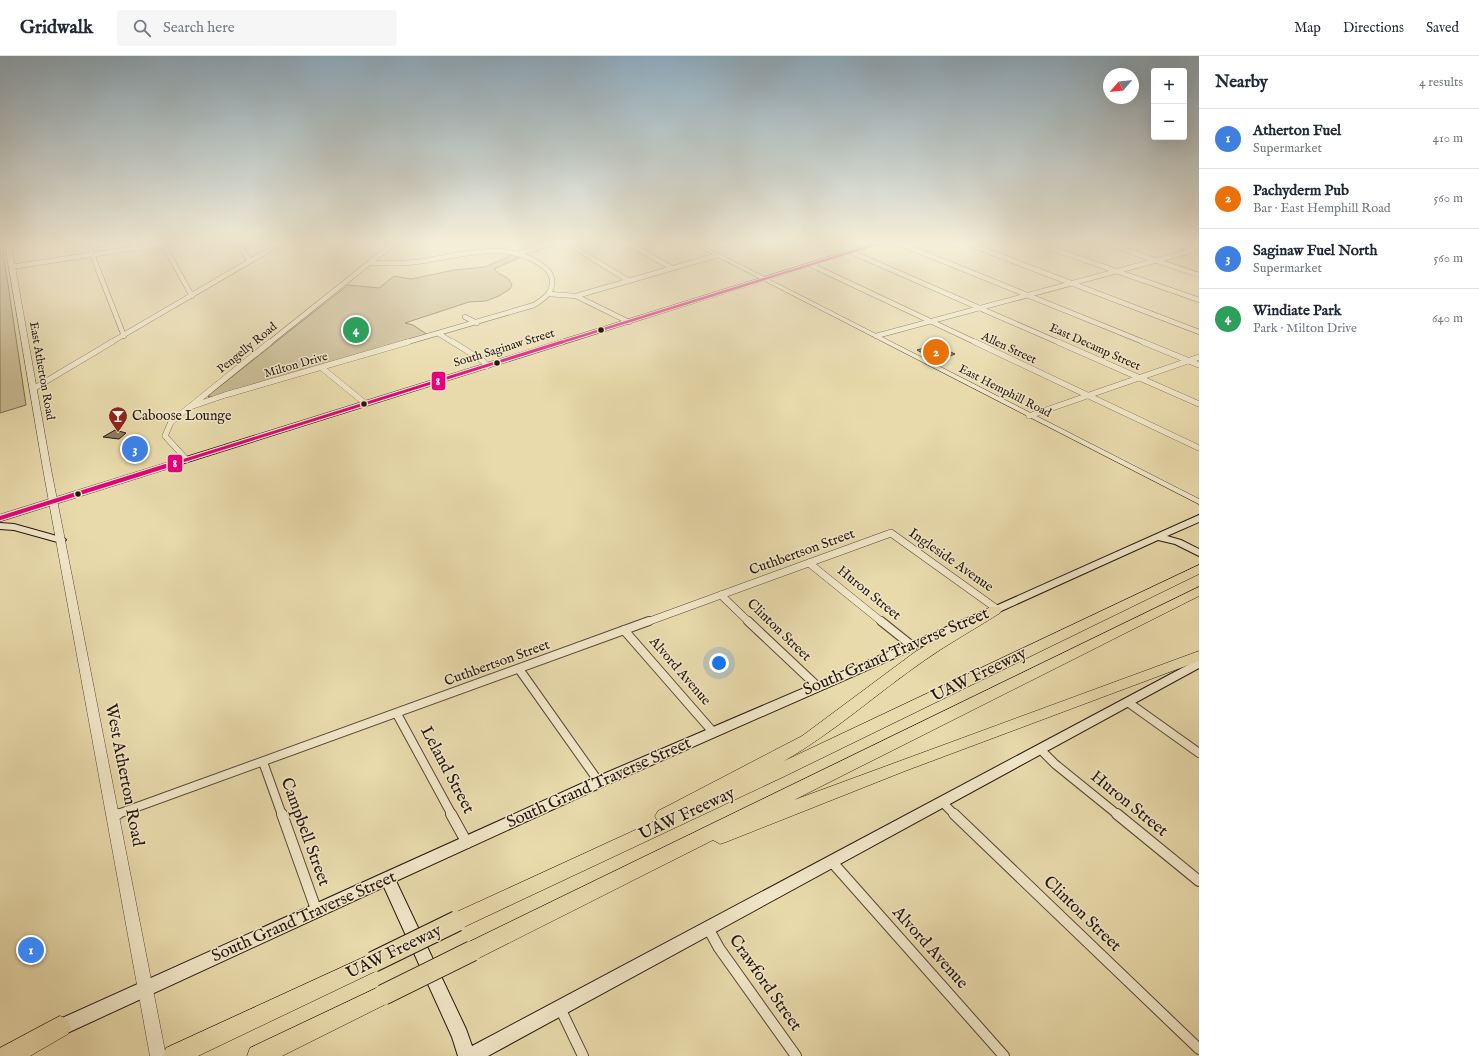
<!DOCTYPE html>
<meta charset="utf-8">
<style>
body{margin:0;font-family:"IM FELL English",serif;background:#f6f6f7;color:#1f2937}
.controls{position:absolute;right:12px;top:12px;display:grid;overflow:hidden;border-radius:4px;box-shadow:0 4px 16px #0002}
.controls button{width:36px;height:36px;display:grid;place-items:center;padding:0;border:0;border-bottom:1px solid #e0e1e3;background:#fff;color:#1f2937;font:20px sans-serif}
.compass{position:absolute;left:1103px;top:12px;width:36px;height:36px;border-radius:50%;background:#fff;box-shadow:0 4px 16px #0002;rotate:242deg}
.you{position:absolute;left:719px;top:607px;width:14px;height:14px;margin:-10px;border:3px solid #fff;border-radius:50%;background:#1a73e8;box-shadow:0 0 0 6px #1a73e833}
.badge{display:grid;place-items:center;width:26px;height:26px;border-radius:50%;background:#2563eb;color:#fff;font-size:13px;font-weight:700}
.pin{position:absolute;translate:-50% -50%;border:2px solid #fff;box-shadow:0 1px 4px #0006}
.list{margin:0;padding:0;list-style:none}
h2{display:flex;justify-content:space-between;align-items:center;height:52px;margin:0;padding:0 16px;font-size:17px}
h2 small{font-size:13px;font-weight:400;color:#747a83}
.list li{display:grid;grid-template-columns:26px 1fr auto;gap:12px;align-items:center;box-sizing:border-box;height:60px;padding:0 16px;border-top:1px solid #e0e1e3}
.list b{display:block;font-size:15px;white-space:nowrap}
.list p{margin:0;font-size:13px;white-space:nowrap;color:#747a83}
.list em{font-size:13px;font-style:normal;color:#747a83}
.icon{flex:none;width:22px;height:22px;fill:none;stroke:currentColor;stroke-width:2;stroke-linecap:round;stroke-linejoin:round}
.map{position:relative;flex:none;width:1199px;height:1000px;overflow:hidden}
header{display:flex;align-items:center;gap:24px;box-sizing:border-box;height:56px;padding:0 20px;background:#fff;border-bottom:1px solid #e0e1e3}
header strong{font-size:19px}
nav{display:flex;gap:22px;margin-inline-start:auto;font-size:14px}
.search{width:280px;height:36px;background:#f6f6f7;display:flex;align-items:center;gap:10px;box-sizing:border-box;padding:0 14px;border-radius:4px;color:#747a83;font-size:15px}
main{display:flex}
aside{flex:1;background:#fff}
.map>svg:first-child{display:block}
</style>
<header>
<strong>Gridwalk</strong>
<div class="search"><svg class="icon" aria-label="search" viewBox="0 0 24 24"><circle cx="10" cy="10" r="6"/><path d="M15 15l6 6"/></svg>Search here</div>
<nav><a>Map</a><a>Directions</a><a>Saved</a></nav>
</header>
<main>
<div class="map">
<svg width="1199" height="1000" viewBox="0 0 1199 1000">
<rect width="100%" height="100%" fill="#e8daab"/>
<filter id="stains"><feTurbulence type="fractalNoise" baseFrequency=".005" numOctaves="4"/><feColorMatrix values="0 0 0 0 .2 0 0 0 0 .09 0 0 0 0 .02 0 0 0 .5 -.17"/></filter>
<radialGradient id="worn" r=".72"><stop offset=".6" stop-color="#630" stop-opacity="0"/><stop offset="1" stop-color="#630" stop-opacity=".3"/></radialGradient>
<!-- green -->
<g fill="#c7b991" stroke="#766850">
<path d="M 0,188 L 2,188 L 26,349 L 0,357 Z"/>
<path d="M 512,199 L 521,201 L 494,213 C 499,220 509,219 512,229 L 510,233 L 499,240 L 486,245 L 469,246 L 405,267 L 413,269 L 428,279 L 213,341 L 208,341 L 210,338 L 348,229 L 379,232 L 394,220 L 411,223 L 454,214 L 485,211 Z"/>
</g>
<!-- building -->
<g fill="#8b7c61" stroke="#261710">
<path d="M 936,289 L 955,298 L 937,305 L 917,294 Z"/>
<path d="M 115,374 L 126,377 L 119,383 L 103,381 Z"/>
</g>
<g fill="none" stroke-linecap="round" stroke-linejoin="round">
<!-- minor-far4 casing -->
<g stroke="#564837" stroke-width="5.5">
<g id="minor-far4">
<path d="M 88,188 L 124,280"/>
<path d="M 163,188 L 192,240"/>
<path d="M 238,188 L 250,205"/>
<path d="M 569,188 L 629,225"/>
<path d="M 629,188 L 672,212"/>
<path d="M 901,188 L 1146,287"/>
<path d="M 969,188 L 1199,276"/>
<path d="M 1039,188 L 1199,244"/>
<path d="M 1107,188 L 1199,219"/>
<path d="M 1175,188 L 1193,194"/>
<path d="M 851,196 L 1060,287"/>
<path d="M 517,198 L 550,188"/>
<path d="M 370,207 C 385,207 400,208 416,206 C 456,201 503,183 540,208 C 547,213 553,218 552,227 C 552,238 542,244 534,249 L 404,287"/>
<path d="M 811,209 L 977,287"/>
<path d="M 11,211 L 162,188"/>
<path d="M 549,238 L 576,240 L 718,199"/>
<path d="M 576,240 L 629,266"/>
<path d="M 465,261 L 477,267"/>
<path d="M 439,278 L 454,287"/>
<path d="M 876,280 L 1199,193"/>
<path d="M 110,287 L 279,188"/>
<path d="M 269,287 L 393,188"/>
</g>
</g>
<!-- minor-far3 casing -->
<g stroke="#564837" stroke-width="6">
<g id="minor-far3">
<path d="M 453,286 L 483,305 L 487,310"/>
<path d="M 975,286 L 1199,392"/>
<path d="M 1058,286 L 1199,348"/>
<path d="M 1143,286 L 1199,309"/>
<path d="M 322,312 L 366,348"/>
<path d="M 33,333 L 112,286"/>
<path d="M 190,351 L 225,339 L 408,286"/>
<path d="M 1029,360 L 1199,301"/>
<path d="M 187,404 L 165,380 L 171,366 L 270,286"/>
</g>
</g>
<!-- minor-far2 casing -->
<g stroke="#564837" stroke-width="8">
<g id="minor-far2">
<path d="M 809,507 L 882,566"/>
<path d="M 721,539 L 749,566"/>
<path d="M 647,566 L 891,477 L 997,553"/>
</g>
</g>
<!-- minor-far1 casing -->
<g stroke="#564837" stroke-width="10">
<g id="minor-far1">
<path d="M 748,565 L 817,630"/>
<path d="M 881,565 L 911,589"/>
<path d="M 624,574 L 713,676"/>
<path d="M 519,613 L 599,726"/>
<path d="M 1129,647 L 1199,697"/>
<path d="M 397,658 L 452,759"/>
<path d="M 1041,694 L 1055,708 L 1118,759"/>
<path d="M 263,706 L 282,759"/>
<path d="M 943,747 L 955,759"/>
<path d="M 115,759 L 649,565"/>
</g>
</g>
<!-- minor casing -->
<g stroke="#564837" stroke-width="12">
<g id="minor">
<path d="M 282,758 L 317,856"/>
<path d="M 451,758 L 467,787"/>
<path d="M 954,758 L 1199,993"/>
<path d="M 1117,758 L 1199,825"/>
<path d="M 112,760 L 118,758"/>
<path d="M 832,806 L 1004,1000"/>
<path d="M 708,872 L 719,892 L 796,1000"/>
<path d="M 560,952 L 583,1000"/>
</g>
</g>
<!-- tertiary casing -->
<g stroke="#564837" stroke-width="1">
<g id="tertiary">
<path d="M 5,188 L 11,188 L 51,413 L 166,1000 L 150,1000 L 43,413 Z"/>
<path d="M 693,188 L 700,188 L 1199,443 L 1199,448 Z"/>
</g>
</g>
<!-- secondary casing -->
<g stroke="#261710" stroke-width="2">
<g id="secondary">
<path d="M 871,188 L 880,188 L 0,465 L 0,459 Z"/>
<path d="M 1199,459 L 1199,466 L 1167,480 L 1181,484 L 1199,493 L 1199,500 L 1175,488 L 1158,484 L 999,556 L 604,730 L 396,825 L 466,973 L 472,990 L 1199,603 L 1199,612 L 488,1000 L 458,1000 L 452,981 L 384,831 L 63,979 L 57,981 L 51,979 L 49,973 L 51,967 L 594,722 L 991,552 Z"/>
<path d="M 0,467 L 14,468 L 64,482 L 66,484 L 61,487 L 14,474 L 0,473 Z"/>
</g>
</g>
<!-- motorway casing -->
<g stroke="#261710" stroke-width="1">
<g id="motorway">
<path d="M 1199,509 L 1199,518 L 783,721 L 464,871 L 457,874 L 450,871 L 447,865 L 450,859 L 657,764 L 655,760 L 658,755 L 802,680 L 915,596 L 990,551 L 1000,551 L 1002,554 L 1000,557 C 975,573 949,587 925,604 C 877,637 835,676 784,705 Z"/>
<path d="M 1199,531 L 1199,540 L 794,744 L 1199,595 L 1199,605 L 905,715 L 726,786 L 720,788 L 713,784 L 479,902 L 472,904 L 465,902 L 462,895 L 465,888 Z"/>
<path d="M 373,897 L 380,899 L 383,906 L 380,913 L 198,1000 L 163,1000 L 166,992 Z"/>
<path d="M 383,929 L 390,932 L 394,939 L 390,946 L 282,1000 L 247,1000 L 250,992 Z"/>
<path d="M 60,960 L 68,964 L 71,971 L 68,978 L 30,1000 L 0,1000 L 0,992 Z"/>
</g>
</g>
<!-- minor-far4 -->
<use href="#minor-far4" stroke="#f0e7c8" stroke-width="4.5"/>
<!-- minor-far3 -->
<use href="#minor-far3" stroke="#f0e7c8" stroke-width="5.5"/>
<!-- minor-far2 -->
<use href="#minor-far2" stroke="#f0e7c8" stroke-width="7"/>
<!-- minor-far1 -->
<use href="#minor-far1" stroke="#f0e7c8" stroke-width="8"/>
<!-- minor -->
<use href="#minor" stroke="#f0e7c8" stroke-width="10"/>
<!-- tertiary -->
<use href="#tertiary" fill="#f0e7c8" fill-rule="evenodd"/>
<!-- secondary -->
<use href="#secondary" fill="#f0e7c8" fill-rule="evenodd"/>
<!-- motorway -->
<use href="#motorway" fill="#e8daab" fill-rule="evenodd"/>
<!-- motorway-bridge casing -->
<g stroke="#261710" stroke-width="22" stroke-linecap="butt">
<g id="motorway-bridge">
<path d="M 373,906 L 457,865"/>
<path d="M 383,939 L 472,895"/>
</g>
</g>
<!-- motorway-bridge -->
<use href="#motorway-bridge" stroke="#e8daab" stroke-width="20"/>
<!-- bus-1-far2 casing -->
<g stroke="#f0e7c8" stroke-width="4.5">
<path id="bus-1-far2" d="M 559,287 L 877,188"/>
</g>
<!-- bus-1-far1 casing -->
<g stroke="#f0e7c8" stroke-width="5.5">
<path id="bus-1-far1" d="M 163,411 L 562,286"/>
</g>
<!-- bus-1 casing -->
<g stroke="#f0e7c8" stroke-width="7">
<path id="bus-1" d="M 0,462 L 166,410"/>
</g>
<!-- bus-1-far2 -->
<use href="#bus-1-far2" stroke="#e5007d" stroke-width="2.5"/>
<!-- bus-1-far1 -->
<use href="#bus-1-far1" stroke="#e5007d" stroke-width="3"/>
<!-- bus-1 -->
<use href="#bus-1" stroke="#e5007d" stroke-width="4"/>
</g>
<!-- sky -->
<linearGradient id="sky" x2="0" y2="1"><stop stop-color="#8da9ba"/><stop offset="0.57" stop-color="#f5eed9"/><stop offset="1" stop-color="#f5eed9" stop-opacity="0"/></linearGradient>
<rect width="1199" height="328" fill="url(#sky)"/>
<!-- icons -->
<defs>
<g id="bar-pin" transform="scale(1)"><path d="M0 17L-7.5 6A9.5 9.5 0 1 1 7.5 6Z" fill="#8f2418" stroke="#f0e7c8"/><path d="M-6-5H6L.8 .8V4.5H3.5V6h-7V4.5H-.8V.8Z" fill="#fff"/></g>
</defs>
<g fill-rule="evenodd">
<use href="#bar-pin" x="118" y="360"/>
</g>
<!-- markers -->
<g fill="#261710" stroke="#f0e7c8" stroke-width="1.5">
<circle cx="601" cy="274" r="3.5"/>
<circle cx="497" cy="307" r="3.5"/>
<circle cx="364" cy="348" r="3.5"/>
<circle cx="78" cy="438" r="3.5"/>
</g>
<g text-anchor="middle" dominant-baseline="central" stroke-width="3" stroke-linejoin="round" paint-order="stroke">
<!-- far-street labels -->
<g font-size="12" fill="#261710" stroke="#f0e7c8">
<text transform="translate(1095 291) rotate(24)">East Decamp Street</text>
<text transform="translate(247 292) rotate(-39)">Pengelly Road</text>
<text transform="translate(504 292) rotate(-17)">South Saginaw Street</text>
<text transform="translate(1009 292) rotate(25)">Allen Street</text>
<text transform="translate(296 309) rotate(-16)">Milton Drive</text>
<text transform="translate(42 315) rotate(80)">East Atherton Road</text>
<text transform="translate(1005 335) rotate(27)">East Hemphill Road</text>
</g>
<!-- poi labels -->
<g font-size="14" fill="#261710" stroke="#f0e7c8" text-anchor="start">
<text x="132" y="360">Caboose Lounge</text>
</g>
<!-- street labels -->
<g font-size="14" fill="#261710" stroke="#f0e7c8">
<text transform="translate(802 496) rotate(-20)">Cuthbertson Street</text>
<text transform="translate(951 504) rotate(35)">Ingleside Avenue</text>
<text transform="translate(869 537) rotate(39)">Huron Street</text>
<text transform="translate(779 574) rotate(44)">Clinton Street</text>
<text transform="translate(497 607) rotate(-20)">Cuthbertson Street</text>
<text transform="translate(680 615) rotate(49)">Alvord Avenue</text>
</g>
<!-- near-street labels -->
<g font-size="17" fill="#261710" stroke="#f0e7c8">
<text transform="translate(896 596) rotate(-23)">South Grand Traverse Street</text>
<text transform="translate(979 619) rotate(-26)">UAW Freeway</text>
<text transform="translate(447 714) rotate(62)">Leland Street</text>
<text transform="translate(124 719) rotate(79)">West Atherton Road</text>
<text transform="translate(599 727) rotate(-24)">South Grand Traverse Street</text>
<text transform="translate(1129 748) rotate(39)">Huron Street</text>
<text transform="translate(687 758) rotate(-25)">UAW Freeway</text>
<text transform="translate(305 776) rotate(70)">Campbell Street</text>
<text transform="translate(1082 858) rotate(44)">Clinton Street</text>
<text transform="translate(304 861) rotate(-24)">South Grand Traverse Street</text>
<text transform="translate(930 892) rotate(48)">Alvord Avenue</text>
<text transform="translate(394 896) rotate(-26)">UAW Freeway</text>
<text transform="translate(765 927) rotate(55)">Crawford Street</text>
</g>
</g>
<g stroke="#f0e7c8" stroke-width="1.5">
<rect x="431" y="315" width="15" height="20" rx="4" fill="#e5007d"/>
<rect x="167" y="398" width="16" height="19" rx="4" fill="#e5007d"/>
</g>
<g font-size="11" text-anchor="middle" font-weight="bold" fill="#fff">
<text x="438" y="329">8</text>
<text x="175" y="411">8</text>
</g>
<rect width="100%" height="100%" filter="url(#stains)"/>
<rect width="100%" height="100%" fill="url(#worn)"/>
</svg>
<div class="controls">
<button>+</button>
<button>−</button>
</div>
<svg class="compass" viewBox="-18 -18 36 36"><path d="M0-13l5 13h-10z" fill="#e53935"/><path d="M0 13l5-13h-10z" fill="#747a83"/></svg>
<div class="you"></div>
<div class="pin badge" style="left:31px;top:894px;background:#3f7fe0">1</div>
<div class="pin badge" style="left:936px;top:296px;background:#e8710a">2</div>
<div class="pin badge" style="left:135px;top:393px;background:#3f7fe0">3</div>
<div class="pin badge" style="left:356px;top:274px;background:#2e9e5b">4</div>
</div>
<aside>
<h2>Nearby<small>4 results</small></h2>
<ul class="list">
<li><span class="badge" style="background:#3f7fe0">1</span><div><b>Atherton Fuel</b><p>Supermarket</p></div><em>410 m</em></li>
<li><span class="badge" style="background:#e8710a">2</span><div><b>Pachyderm Pub</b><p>Bar · East Hemphill Road</p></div><em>560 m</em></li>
<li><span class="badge" style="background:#3f7fe0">3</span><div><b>Saginaw Fuel North</b><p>Supermarket</p></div><em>560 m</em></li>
<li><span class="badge" style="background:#2e9e5b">4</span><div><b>Windiate Park</b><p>Park · Milton Drive</p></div><em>640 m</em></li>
</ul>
</aside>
</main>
